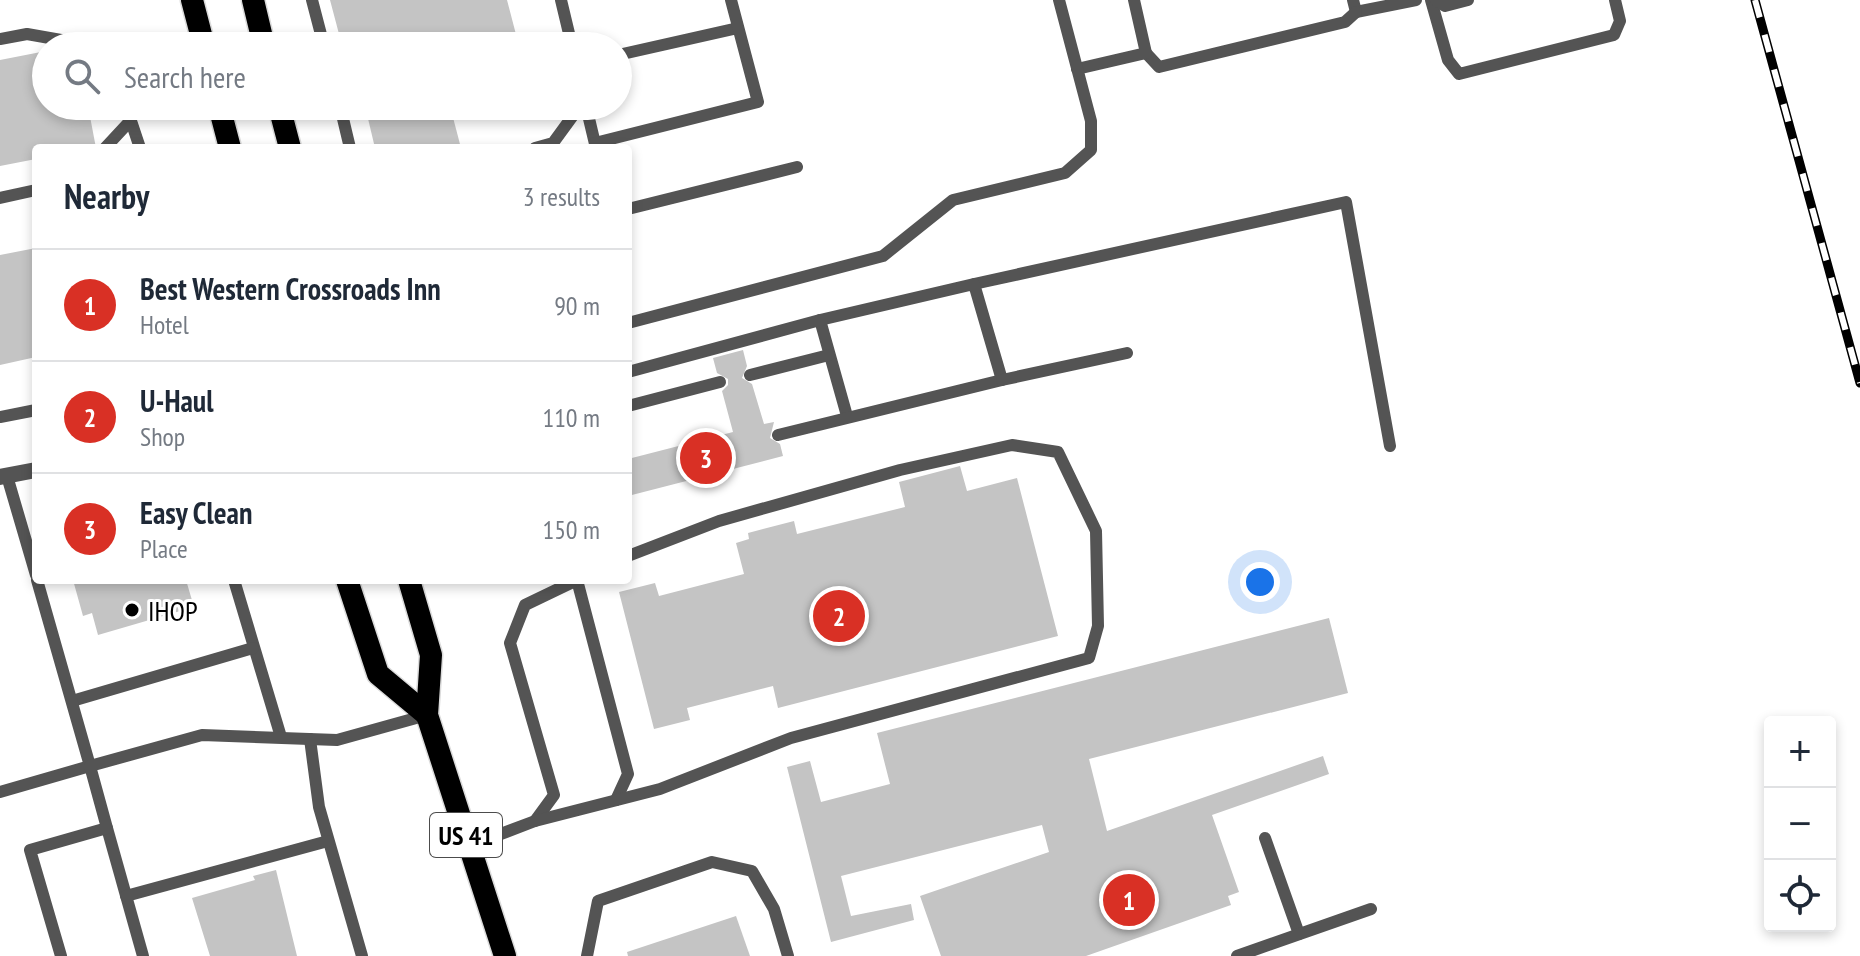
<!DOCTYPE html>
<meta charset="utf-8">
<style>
body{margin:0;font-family:"PT Sans Narrow",sans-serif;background:#f6f6f7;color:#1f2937}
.controls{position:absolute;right:24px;bottom:24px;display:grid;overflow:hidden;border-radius:8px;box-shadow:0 4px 12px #0003}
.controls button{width:72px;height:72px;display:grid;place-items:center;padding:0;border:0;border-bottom:2px solid #e0e1e3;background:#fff;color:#1f2937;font:40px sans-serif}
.you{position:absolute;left:1260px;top:582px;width:28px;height:28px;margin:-20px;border:6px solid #fff;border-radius:50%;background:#1a73e8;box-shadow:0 0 0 12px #1a73e833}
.badge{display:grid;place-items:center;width:52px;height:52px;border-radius:50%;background:#d93025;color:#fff;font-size:26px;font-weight:700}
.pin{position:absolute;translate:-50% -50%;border:4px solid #fff;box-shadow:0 2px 8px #0006}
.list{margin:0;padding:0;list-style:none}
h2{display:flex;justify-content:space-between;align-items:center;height:104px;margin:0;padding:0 32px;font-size:34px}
h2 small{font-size:26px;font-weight:400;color:#747a83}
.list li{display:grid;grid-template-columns:52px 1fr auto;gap:24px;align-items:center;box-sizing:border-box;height:112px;padding:0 32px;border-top:2px solid #e0e1e3}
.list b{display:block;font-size:30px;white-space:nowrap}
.list p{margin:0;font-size:26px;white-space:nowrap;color:#747a83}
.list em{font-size:26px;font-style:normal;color:#747a83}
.icon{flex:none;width:44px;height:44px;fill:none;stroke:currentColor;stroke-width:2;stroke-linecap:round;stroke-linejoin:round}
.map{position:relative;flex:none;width:1860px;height:956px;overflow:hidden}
.search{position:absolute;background:#fff;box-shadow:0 4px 12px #0003;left:32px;top:32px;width:600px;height:88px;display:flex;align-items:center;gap:20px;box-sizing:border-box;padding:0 28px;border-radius:44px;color:#747a83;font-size:30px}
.panel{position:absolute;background:#fff;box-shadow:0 4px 12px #0003;left:32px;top:144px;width:600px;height:440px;border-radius:8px}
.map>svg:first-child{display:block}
</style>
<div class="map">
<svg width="1860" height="956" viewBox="0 0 1860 956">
<rect width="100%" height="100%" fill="#fff"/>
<!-- building -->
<g fill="#c4c4c4">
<path d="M 330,0 L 507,0 L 519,46 L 354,46 L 351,32 L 339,34 Z"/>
<path d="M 46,51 L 46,106 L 88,106 L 96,148 L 36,148 L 36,159 L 0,166 L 0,60 Z"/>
<path d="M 365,106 L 450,106 L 461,148 L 375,148 Z"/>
<path d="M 36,248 L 36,357 L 0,365 L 0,255 Z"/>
<path d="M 743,350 L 747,366 L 742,378 L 752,384 L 764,424 L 774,422 L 770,438 L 780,444 L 783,456 L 628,496 L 628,459 L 733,432 L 722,391 L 728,385 L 728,379 L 717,373 L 713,358 Z"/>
<path d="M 960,466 L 967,491 L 1017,478 L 1058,636 L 778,708 L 773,686 L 687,708 L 690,720 L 654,729 L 619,592 L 655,583 L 659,596 L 744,574 L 736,543 L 749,539 L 748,533 L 794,521 L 797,534 L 905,507 L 899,482 Z"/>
<path d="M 73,580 L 186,580 L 194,607 L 98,635 L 92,613 L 83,616 Z"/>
<path d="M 1329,618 L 1348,693 L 1089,759 L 1107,831 L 1323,756 L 1329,774 L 1212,815 L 1239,892 L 1228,896 L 1231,905 L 1086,956 L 941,956 L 920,896 L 1049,852 L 1042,825 L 841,876 L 851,916 L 911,904 L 914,920 L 831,942 L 787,767 L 810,761 L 821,802 L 890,784 L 877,733 Z"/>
<path d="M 276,870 L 297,956 L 210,956 L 192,898 L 255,880 L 253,876 Z"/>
<path d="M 736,916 L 750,956 L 628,956 L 627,952 Z"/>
</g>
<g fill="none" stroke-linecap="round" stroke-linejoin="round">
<!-- trunk casing -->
<g stroke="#dbdbdb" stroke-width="25">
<g id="trunk">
<path d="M 192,0 L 204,46"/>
<path d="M 253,0 L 264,46"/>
<path d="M 219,106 L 230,148"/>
<path d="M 279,106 L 290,148"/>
<path d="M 347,580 L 378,674 L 427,715"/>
<path d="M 409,580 L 431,655 L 427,715 L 505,956"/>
</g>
</g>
<!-- service -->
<g stroke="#545454" stroke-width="12">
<path d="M 312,0 L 324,46"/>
<path d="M 561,0 L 572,46"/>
<path d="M 1353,0 L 1356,12 L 1416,0"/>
<path d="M 1431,0 L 1448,60 L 1459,74 L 1614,35 L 1620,21 L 1615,0"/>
<path d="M 1436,0 L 1445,6 L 1468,0"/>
<path d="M 0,39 L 27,34 L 95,46"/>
<path d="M 1146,53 L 1159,67 L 1345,22 L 1356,12"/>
<path d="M 618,55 L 738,28"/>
<path d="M 1077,69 L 1146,53 L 1134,0"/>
<path d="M 126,106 L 140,148"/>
<path d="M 340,106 L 350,148"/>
<path d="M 586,106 L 596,148"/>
<path d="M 595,143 L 758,102 L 731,0"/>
<path d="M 105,148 L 131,120"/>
<path d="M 535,148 L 553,143 L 580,106"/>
<path d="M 0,198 L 36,190"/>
<path d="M 628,209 L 797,167"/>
<path d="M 974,284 L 1346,202 L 1390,446"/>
<path d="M 820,320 L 847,416"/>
<path d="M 628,323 L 883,256 L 953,200 L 1065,173 L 1091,150 L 1091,121 L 1059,0"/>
<path d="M 628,372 L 820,320 L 974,284 L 1002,380 L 778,435"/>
<path d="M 750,375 L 829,355"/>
<path d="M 1002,380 L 1127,353"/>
<path d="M 628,406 L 720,382"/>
<path d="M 0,417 L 36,410"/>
<path d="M 7,476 L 36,575"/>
<path d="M 234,580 L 281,737"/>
<path d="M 577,580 L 628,774 L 616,800"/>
<path d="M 72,701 L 253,648"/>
<path d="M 310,739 L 319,807 L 362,956"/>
<path d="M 0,792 L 90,766 L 37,580"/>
<path d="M 535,821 L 554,795 L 510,643 L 525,605 L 577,580"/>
<path d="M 107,828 L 143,956"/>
<path d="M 1265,838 L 1299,934"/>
<path d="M 469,846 L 535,821 L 660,789 L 791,738 L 1089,658 L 1098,626 L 1096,531 L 1058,452 L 1012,445 L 900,470 L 719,521 L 628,556"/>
<path d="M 126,896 L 328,841"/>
<path d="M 61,956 L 30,850 L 107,828 L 90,766 L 202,735 L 337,740 L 427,715"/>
<path d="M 587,956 L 598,901 L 712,862 L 752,871 L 774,909 L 788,956"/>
<path d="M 1237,956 L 1371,909"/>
</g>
<!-- minor -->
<path stroke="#545454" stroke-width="16" d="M 0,477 L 36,470"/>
<!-- trunk -->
<use href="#trunk" stroke="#000" stroke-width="22"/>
<!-- rail casing -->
<g stroke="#000" stroke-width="9">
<path id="rail" d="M 1755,0 L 1860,383"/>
</g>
<!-- rail -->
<use href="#rail" stroke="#fff" stroke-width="6" stroke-dasharray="18" stroke-linecap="butt"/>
</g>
<!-- markers -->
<circle fill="#000" stroke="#fff" stroke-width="3" cx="132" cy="610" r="8"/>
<g text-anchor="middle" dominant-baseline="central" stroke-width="6" stroke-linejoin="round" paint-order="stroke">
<!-- shield labels -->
<rect fill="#fff" stroke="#4c4c4c" stroke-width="2" x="430" y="813" width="72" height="44" rx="6"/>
<g font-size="26" font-weight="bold" fill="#000">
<text x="466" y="835">US 41</text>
</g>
<!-- poi labels -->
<g font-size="28" fill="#000" stroke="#fff" text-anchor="start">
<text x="148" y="610">IHOP</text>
</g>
</g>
</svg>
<div class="controls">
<button>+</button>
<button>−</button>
<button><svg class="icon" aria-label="locate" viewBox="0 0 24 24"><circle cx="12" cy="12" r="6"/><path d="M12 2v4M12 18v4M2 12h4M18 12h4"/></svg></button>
</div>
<div class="you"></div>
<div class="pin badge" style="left:1129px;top:900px">1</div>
<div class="pin badge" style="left:839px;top:616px">2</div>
<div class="pin badge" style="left:706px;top:458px">3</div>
<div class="search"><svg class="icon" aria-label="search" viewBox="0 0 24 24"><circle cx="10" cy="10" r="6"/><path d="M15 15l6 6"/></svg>Search here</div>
<section class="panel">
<h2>Nearby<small>3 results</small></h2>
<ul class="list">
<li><span class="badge">1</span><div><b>Best Western Crossroads Inn</b><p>Hotel</p></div><em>90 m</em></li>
<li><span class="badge">2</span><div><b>U-Haul</b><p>Shop</p></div><em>110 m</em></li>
<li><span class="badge">3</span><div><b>Easy Clean</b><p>Place</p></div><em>150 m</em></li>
</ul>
</section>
</div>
